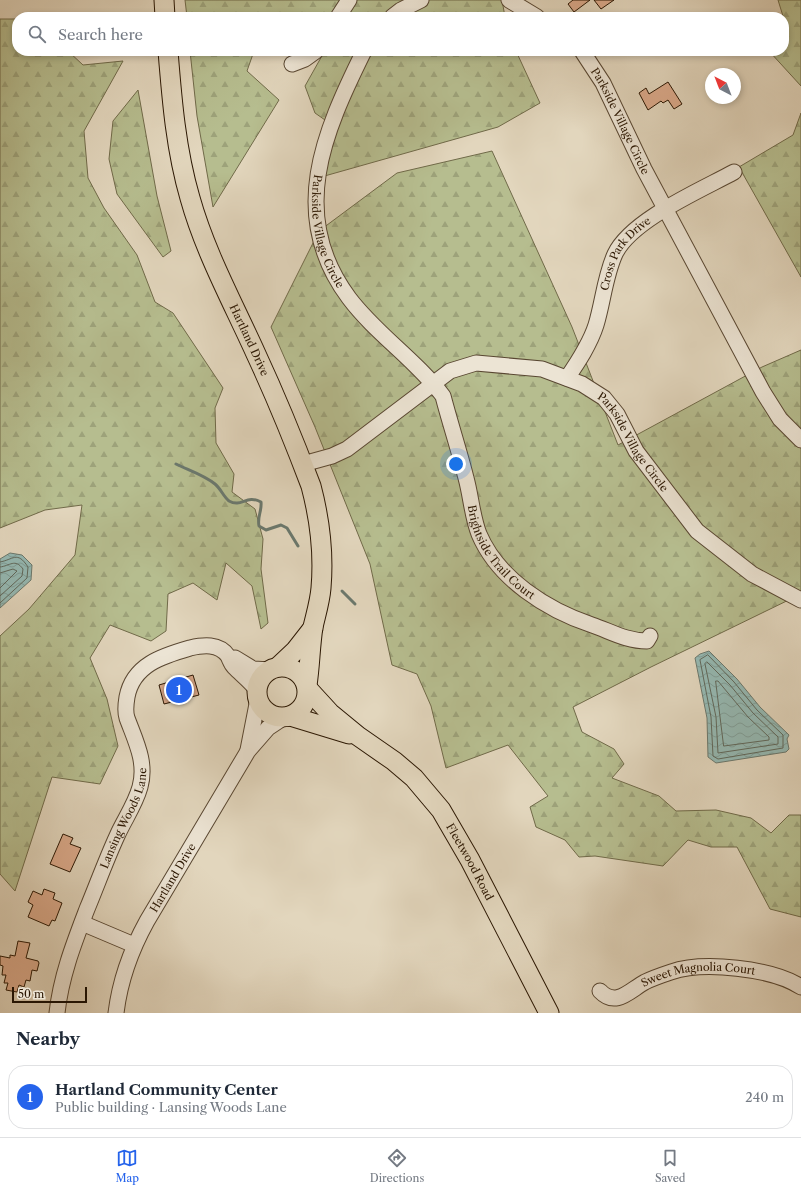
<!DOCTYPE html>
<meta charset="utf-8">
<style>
body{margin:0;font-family:"Libre Caslon Text",serif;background:#f6f6f7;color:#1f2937}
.compass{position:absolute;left:705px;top:68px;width:36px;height:36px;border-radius:50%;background:#fff;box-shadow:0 2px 6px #0003;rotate:318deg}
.scale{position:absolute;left:12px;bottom:10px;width:75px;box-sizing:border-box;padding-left:4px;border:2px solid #2b1703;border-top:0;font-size:11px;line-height:14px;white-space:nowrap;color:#2b1703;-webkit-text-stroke:3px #ece4d4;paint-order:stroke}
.you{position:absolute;left:456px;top:464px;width:14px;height:14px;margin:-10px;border:3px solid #fff;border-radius:50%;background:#1a73e8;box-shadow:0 0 0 6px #1a73e833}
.badge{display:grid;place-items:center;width:26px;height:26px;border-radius:50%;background:#2563eb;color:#fff;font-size:13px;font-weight:700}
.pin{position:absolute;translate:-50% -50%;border:2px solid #fff;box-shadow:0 1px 4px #0006}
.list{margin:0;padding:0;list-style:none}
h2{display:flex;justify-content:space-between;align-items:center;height:52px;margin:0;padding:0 16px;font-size:17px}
h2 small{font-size:13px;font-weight:400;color:#747a83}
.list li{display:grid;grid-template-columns:26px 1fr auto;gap:12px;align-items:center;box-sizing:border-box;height:64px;margin:0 8px 8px;padding:0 8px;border:1px solid #e0e1e3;border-radius:16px}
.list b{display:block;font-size:15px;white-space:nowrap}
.list p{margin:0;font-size:13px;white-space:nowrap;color:#747a83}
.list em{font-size:13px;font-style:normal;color:#747a83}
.icon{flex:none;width:22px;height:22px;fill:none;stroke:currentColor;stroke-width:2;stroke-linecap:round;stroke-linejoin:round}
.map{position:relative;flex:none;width:801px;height:1013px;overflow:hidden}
.search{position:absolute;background:#fff;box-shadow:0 2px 6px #0003;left:12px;right:12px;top:12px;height:44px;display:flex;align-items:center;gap:10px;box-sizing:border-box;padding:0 14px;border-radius:16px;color:#747a83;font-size:15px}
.sheet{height:124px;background:#fff}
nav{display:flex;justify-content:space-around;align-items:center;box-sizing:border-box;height:56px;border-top:1px solid #e0e1e3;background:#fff;font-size:11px;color:#747a83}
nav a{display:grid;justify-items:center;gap:2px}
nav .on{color:#2563eb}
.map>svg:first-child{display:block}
</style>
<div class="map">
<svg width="801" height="1013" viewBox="0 0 801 1013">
<defs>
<pattern id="forest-firs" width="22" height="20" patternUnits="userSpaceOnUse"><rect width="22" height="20" fill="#b6bd8f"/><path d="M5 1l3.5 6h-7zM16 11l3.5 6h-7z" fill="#9da27a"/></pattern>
<pattern id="water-waves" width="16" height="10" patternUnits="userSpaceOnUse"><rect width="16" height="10" fill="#95b9b3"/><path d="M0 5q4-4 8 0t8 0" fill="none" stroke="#819e98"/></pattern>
</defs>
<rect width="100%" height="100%" fill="#e2d6bd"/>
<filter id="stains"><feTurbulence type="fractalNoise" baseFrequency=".005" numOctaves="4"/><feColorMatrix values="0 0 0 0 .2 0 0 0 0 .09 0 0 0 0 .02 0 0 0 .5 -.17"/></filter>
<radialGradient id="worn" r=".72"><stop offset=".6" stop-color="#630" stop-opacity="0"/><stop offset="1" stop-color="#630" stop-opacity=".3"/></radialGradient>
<!-- forest -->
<g fill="url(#forest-firs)" stroke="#706a49">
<path d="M 185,0 L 502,0 L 505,17 L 187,17 Z"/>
<path d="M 778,0 L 801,0 L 801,86 L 769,51 L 784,51 L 784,32 L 787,29 Z"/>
<path d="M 0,19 L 17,19 L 17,51 L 68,51 L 83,65 L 123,61 L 84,131 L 88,178 L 104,208 L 137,255 L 155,302 L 173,313 L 223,388 L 215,408 L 216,443 L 234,474 L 232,492 L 255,509 L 263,539 L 261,569 L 268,623 L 261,629 L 252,586 L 226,563 L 217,600 L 193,583 L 168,594 L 166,631 L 151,641 L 110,625 L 90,658 L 107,699 L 118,746 L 100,784 L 52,777 L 15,891 L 0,874 L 0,636 L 29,609 L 75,555 L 82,505 L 45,510 L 0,528 Z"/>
<path d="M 190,51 L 254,51 L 247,71 L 279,100 L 213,207 L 197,116 Z"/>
<path d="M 323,51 L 516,51 L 540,103 L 498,127 L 321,177 L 335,127 L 315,113 L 305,86 L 323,54 Z"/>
<path d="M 138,90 L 157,196 L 171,251 L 163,257 L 117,194 L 109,159 L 113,121 Z"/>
<path d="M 801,113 L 801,277 L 739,167 L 793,135 Z"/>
<path d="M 492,151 L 572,327 L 618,445 L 762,367 L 801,350 L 801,594 L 651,667 L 573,707 L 582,732 L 614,749 L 624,764 L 612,778 L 659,796 L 676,811 L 716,810 L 751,818 L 771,833 L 789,815 L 801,815 L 801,917 L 770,909 L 737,847 L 711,847 L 688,840 L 663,866 L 595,856 L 579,857 L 565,840 L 536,827 L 530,807 L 548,796 L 508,745 L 446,768 L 431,706 L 417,674 L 392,665 L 370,564 L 315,427 L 271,327 L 319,231 L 397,173 Z"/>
</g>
<!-- water -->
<g fill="url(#water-waves)" stroke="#6b786d">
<path d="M 10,553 L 22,555 L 32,565 L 31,580 L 0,608 L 0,559 Z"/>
<path d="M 709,651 L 737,679 L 760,707 L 789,735 L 787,739 L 789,749 L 786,752 L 716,763 L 708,757 L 707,718 L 695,658 L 700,654 Z"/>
</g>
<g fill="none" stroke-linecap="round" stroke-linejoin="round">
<!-- shore -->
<g stroke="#60685b" stroke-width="1">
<path d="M 0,562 C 13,560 17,550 28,567 L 27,578 L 0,603"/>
<path d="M 0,567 C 10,566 15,558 23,569 L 22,576 L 0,596"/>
<path d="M 0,573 L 13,569 L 17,571 L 0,588"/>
<path d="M 708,655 L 734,682 L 757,710 L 783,735 L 783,748 L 718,759 L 713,756 L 711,717 L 700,660 Z"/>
<path d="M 707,662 L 730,685 L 753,713 L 778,737 L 778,744 L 718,753 L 716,717 L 705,664 Z"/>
<path d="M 716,681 L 718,681 L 748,717 L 769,737 L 769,740 L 724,746 Z"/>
</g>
<!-- stream -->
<g stroke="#6b786d" stroke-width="3">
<path d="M 176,464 C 188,470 204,475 215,484 C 221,489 223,496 229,501 C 242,508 246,494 261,502 C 262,511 257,517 259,526 L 266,530 L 281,525 L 287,528 L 298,546"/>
<path d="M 342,591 L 355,604"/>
</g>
</g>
<!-- building -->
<g fill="#dbaa8b" stroke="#2b1703">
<path d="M 573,0 L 590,0 L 574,12 L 568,4 Z"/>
<path d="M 594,0 L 614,0 L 601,9 Z"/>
<path d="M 668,82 L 682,104 L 674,109 L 668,100 L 663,103 L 661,101 L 648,110 L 639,93 L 646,88 L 649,94 Z"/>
<path d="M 193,675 L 199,695 L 164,704 L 159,685 Z"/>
<path d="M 63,834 L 73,838 L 70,844 L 81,848 L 70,872 L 50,864 Z"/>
<path d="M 44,889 L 55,893 L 53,899 L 62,903 L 55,921 L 52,920 L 49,926 L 28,917 L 33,905 L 28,902 L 33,891 L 42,895 Z"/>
<path d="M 18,941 L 30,943 L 26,958 L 38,961 L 39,963 L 37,971 L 32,970 L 30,981 L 26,980 L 24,987 L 19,985 L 17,992 L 6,990 L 8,983 L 4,983 L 6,975 L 2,975 L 3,966 L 0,965 L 0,956 L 10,958 L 10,955 L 15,956 Z"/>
</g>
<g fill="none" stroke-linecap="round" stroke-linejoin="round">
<!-- minor casing -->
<g stroke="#594732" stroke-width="17">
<g id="minor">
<path d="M 509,0 L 537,17"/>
<path d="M 338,17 L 349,0"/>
<path d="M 392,17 L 401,10 L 421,0"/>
<path id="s1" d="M 364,51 C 324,132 287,215 349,298 C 376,334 416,360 443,396 C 450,423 459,450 466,478 C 471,496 472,516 479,534 C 498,579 547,610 592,625 C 610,631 626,641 647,641 L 650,636"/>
<path id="s2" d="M 582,51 L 603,83 L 644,169 L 763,392 L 780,419 L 801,440"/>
<path d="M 292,64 L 305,59 L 316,51"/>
<path id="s3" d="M 567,378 C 578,362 590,344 596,325 C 603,302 605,276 615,254 C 631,220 701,190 734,172"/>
<path id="s4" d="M 303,464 L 332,456 L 347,449 L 450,371 L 476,363 L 542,369 L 582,384 L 604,398 L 617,414 L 636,451 L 697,531 L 752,574 L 801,600"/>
<path d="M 235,658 L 253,669 L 270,670"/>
<path d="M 248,750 L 258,699"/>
<path d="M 82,923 L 134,945"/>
<path id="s5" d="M 600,991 C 616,1008 630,990 645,982 C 653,978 662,975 671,972 C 703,961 772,968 801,987"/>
<path id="s6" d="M 57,1013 C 61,976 74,943 87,909 C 97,885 106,860 117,836 C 124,820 135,805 140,787 C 147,762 135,740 127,718 C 125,712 126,703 127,697 C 133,665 162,656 190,648 C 203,645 219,643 228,656 C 230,660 231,664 234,667 C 242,675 250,681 257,690"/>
<path id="s7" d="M 116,1013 C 120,980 131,950 147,921 L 248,751 L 268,728 L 283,718"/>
</g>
</g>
<!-- major casing -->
<g stroke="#2b1703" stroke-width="21">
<g id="major">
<path d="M 164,0 L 165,17"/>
<path id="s8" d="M 168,51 C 172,101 176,150 190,198 C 205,252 233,303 256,354 C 276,397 294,441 311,486 C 320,520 324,553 321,588 C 320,601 316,614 313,627 C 310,646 310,666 307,685"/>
<circle cx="282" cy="692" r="25"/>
<path d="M 278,667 L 295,651 L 313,628"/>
<path id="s9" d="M 308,689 L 330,713 L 358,736 L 394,761 L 414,778 L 441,810 L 470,860 L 549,1013"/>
<path d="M 290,716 L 349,734"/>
</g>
</g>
<!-- minor -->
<use href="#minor" stroke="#ece4d4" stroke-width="15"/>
<!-- major -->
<use href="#major" stroke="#e2d6bd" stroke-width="19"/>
</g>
<g text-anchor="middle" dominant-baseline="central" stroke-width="3" stroke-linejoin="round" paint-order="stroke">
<!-- street labels -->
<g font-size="11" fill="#2b1703" stroke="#ece4d4">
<text stroke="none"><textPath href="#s2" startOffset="80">Parkside Village Circle</textPath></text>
<text stroke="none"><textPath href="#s1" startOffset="191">Parkside Village Circle</textPath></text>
<text stroke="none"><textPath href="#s3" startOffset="140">Cross Park Drive</textPath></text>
<text stroke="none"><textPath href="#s8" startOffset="303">Hartland Drive</textPath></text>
<text stroke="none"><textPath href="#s4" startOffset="391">Parkside Village Circle</textPath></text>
<text stroke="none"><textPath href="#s1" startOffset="569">Brightside Trail Court</textPath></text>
<text stroke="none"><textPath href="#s6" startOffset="207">Lansing Woods Lane</textPath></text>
<text stroke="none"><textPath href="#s9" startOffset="240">Fleetwood Road</textPath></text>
<text stroke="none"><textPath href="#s7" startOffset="148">Hartland Drive</textPath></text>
<text stroke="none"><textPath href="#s5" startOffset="106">Sweet Magnolia Court</textPath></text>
</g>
</g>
<rect width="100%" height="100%" filter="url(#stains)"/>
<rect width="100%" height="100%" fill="url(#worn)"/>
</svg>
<svg class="compass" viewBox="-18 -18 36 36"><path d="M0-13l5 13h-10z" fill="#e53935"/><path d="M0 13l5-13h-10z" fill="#747a83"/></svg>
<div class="scale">50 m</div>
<div class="you"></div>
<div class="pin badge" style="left:179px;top:690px">1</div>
<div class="search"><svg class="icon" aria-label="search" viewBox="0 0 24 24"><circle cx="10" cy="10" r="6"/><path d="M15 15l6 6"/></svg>Search here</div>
</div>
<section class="sheet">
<h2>Nearby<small></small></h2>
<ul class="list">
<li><span class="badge">1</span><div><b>Hartland Community Center</b><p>Public building · Lansing Woods Lane</p></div><em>240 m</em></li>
</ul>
</section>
<nav>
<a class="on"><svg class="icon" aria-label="map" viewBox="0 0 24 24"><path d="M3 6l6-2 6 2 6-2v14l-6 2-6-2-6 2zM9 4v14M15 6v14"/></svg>Map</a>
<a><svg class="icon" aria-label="directions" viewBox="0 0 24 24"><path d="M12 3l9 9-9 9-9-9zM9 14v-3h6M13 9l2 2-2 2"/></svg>Directions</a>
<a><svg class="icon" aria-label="saved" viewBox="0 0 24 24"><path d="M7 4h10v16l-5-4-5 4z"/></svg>Saved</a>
</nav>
